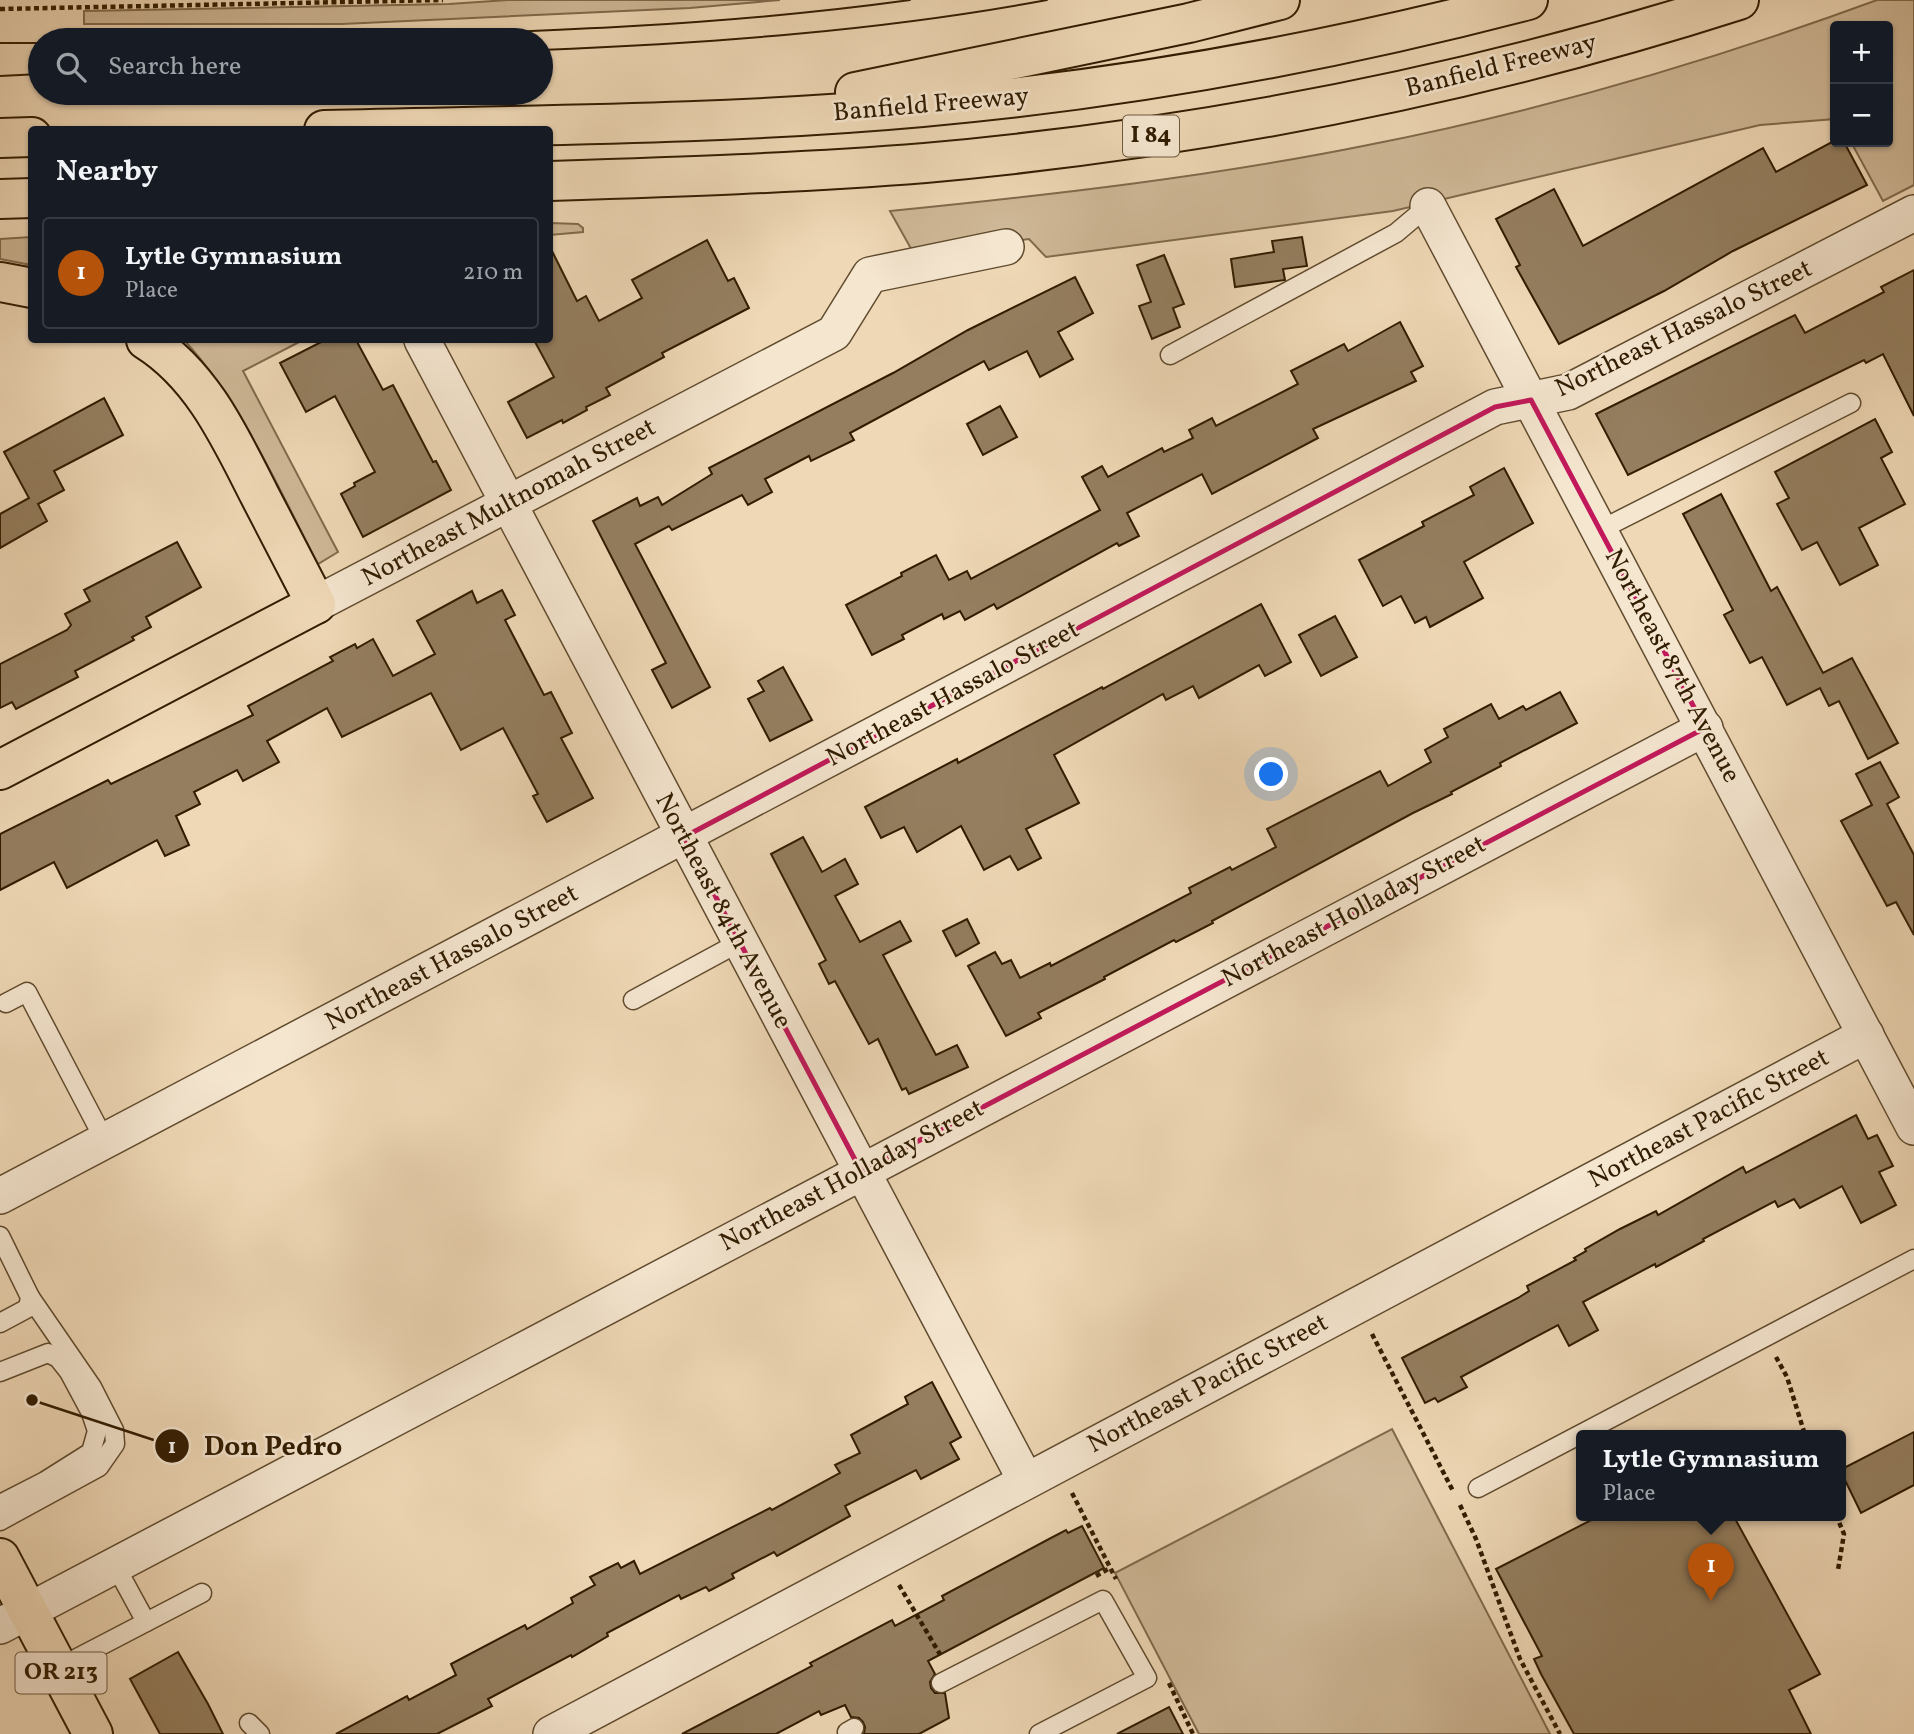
<!DOCTYPE html>
<meta charset="utf-8">
<style>
body{margin:0;font-family:Vollkorn,serif;background:#242831;color:#f1f3f6}
.controls{position:absolute;right:21px;top:21px;display:grid;overflow:hidden;border-radius:7px;box-shadow:0 2px 5px #0004}
.controls button{width:63px;height:63px;display:grid;place-items:center;padding:0;border:0;border-bottom:2px solid #363941;background:#171b24;color:#f1f3f6;font:35px sans-serif}
.you{position:absolute;left:1272px;top:775px;width:24px;height:24px;margin:-18px;border:5px solid #fff;border-radius:50%;background:#1a73e8;box-shadow:0 0 0 10px #1a73e833}
.badge{display:grid;place-items:center;width:46px;height:46px;border-radius:50%;background:#b45309;color:#fff;font-size:23px;font-weight:700}
.pin{position:absolute;translate:-50% -58px;filter:drop-shadow(0 2px 4px #0008)}
.pin::after{content:'';position:absolute;top:37px;width:24px;height:21px;background:inherit;clip-path:polygon(0 0,100% 0,50% 100%)}
.popup{position:absolute;left:1576px;top:1430px;width:270px;height:91px;box-sizing:border-box;display:grid;place-content:center;border-radius:7px;background:#171b24;filter:drop-shadow(0 2px 5px #0005);font-size:23px;white-space:nowrap;color:#9ea1a6}
.popup b{font-size:26px;color:#f1f3f6}
.popup::after{content:'';position:absolute;left:50%;top:100%;margin-left:-14px;border:14px solid transparent;border-top-color:#171b24}
.list{margin:0;padding:0;list-style:none}
h2{display:flex;justify-content:space-between;align-items:center;height:91px;margin:0;padding:0 28px;font-size:30px}
h2 small{font-size:23px;font-weight:400;color:#9ea1a6}
.list li{display:grid;grid-template-columns:46px 1fr auto;gap:21px;align-items:center;box-sizing:border-box;height:112px;margin:0 14px 14px;padding:0 14px;border:2px solid #363941;border-radius:7px}
.list b{display:block;font-size:26px;white-space:nowrap}
.list p{margin:0;font-size:23px;white-space:nowrap;color:#9ea1a6}
.list em{font-size:23px;font-style:normal;color:#9ea1a6}
.icon{flex:none;width:38px;height:38px;fill:none;stroke:currentColor;stroke-width:2;stroke-linecap:round;stroke-linejoin:round}
.map{position:relative;flex:none;width:1914px;height:1734px;overflow:hidden}
.search{position:absolute;background:#171b24;box-shadow:0 2px 5px #0004;left:28px;top:28px;width:525px;height:77px;display:flex;align-items:center;gap:18px;box-sizing:border-box;padding:0 24px;border-radius:38px;color:#9ea1a6;font-size:26px}
.panel{position:absolute;background:#171b24;box-shadow:0 2px 5px #0004;left:28px;top:126px;width:525px;height:217px;border-radius:7px}
.map>svg:first-child{display:block}
</style>
<div class="map">
<svg width="1914" height="1734" viewBox="0 0 1914 1734">
<rect width="100%" height="100%" fill="#efd8b6"/>
<filter id="stains"><feTurbulence type="fractalNoise" baseFrequency=".00286" numOctaves="4"/><feColorMatrix values="0 0 0 0 .2 0 0 0 0 .09 0 0 0 0 .02 0 0 0 .5 -.17"/></filter>
<radialGradient id="worn" r=".72"><stop offset=".6" stop-color="#630" stop-opacity="0"/><stop offset="1" stop-color="#630" stop-opacity=".3"/></radialGradient>
<!-- green -->
<g fill="#cfb897" stroke="#806a4c" stroke-width="2">
<path d="M 508,0 L 780,0 L 690,8 L 342,24 L 84,24 L 84,11 L 449,4 Z"/>
<path d="M 1877,0 L 1914,0 L 1914,185 L 1883,201 L 1851,142 L 1888,142 L 1888,26 L 1835,26 L 1835,119 L 1760,125 L 1393,211 L 1046,257 L 1029,239 L 914,254 L 890,211 C 1050,195 1210,177 1368,145 C 1541,111 1711,61 1877,0 Z"/>
<path d="M 550,223 L 578,224 L 583,228 L 583,232 L 550,235 Z"/>
<path d="M 31,237 L 31,265 L 0,259 L 0,239 Z"/>
<path d="M 184,340 L 303,340 L 243,371 L 338,552 L 318,564 C 278,488 242,403 184,340 Z"/>
<path d="M 1392,1429 L 1550,1734 L 1199,1734 L 1115,1573 Z"/>
</g>
<!-- building -->
<g fill="#947e5f" stroke="#311c00" stroke-width="2">
<path d="M 1832,142 L 1844,142 L 1867,185 L 1733,251 L 1664,291 L 1559,344 L 1516,267 L 1520,265 L 1496,219 L 1554,189 L 1583,246 L 1763,148 L 1776,172 Z"/>
<path d="M 1302,237 L 1307,266 L 1283,269 L 1285,280 L 1235,287 L 1231,259 L 1274,252 L 1272,241 Z"/>
<path d="M 707,240 L 728,281 L 734,278 L 749,308 L 662,353 L 664,357 L 606,388 L 610,395 L 586,407 L 587,410 L 563,423 L 562,420 L 527,438 L 508,402 L 554,377 L 534,340 L 550,340 L 550,247 L 577,301 L 586,296 L 599,321 L 642,298 L 632,280 Z"/>
<path d="M 1164,255 L 1184,304 L 1173,308 L 1180,327 L 1152,339 L 1139,306 L 1151,302 L 1137,265 Z"/>
<path d="M 1914,270 L 1914,416 L 1883,354 L 1866,363 L 1864,360 L 1628,475 L 1596,414 L 1795,315 L 1805,333 L 1884,292 L 1881,287 Z"/>
<path d="M 1075,277 L 1093,313 L 1058,332 L 1073,359 L 1040,377 L 1027,351 L 989,370 L 984,361 L 850,433 L 854,440 L 811,461 L 809,456 L 765,479 L 772,492 L 748,505 L 742,495 L 672,530 L 669,526 L 635,544 L 710,687 L 672,708 L 652,670 L 666,663 L 593,521 L 637,498 L 640,506 L 658,497 L 662,505 L 712,474 L 709,468 L 893,373 L 968,330 Z"/>
<path d="M 1400,322 L 1423,366 L 1411,372 L 1416,381 L 1313,429 L 1318,438 L 1212,494 L 1202,474 L 1127,513 L 1139,536 L 1119,546 L 1117,543 L 997,609 L 994,604 L 965,620 L 960,611 L 944,619 L 942,614 L 902,635 L 904,639 L 872,655 L 846,605 L 902,576 L 901,573 L 936,555 L 949,580 L 967,571 L 971,579 L 1100,510 L 1082,477 L 1102,466 L 1108,477 L 1162,448 L 1164,452 L 1193,438 L 1189,430 L 1212,418 L 1216,426 L 1298,384 L 1291,371 L 1344,344 L 1348,351 Z"/>
<path d="M 325,340 L 356,340 L 383,390 L 393,385 L 433,462 L 436,461 L 451,490 L 363,537 L 341,494 L 355,486 L 354,483 L 375,472 L 335,396 L 306,412 L 280,363 Z"/>
<path d="M 104,398 L 123,435 L 54,471 L 64,490 L 38,504 L 47,521 L 0,548 L 0,514 L 29,498 L 4,452 Z"/>
<path d="M 1000,406 L 1017,437 L 983,455 L 967,424 Z"/>
<path d="M 1875,419 L 1892,452 L 1881,458 L 1905,504 L 1859,528 L 1878,565 L 1840,585 L 1817,542 L 1802,550 L 1777,504 L 1789,498 L 1775,472 Z"/>
<path d="M 1504,468 L 1533,523 L 1464,562 L 1483,598 L 1430,627 L 1426,617 L 1415,623 L 1401,596 L 1383,606 L 1359,560 L 1424,526 L 1422,522 L 1474,495 L 1470,487 Z"/>
<path d="M 1721,494 L 1771,591 L 1777,587 L 1823,673 L 1852,658 L 1898,743 L 1868,759 L 1839,701 L 1829,706 L 1820,688 L 1787,705 L 1762,657 L 1750,663 L 1724,615 L 1733,610 L 1683,514 Z"/>
<path d="M 177,542 L 201,587 L 146,617 L 151,627 L 132,637 L 134,640 L 75,671 L 78,677 L 16,709 L 12,702 L 0,708 L 0,664 L 67,630 L 71,625 L 65,614 L 90,601 L 84,590 Z"/>
<path d="M 502,590 L 515,615 L 505,620 L 544,695 L 551,692 L 572,733 L 561,738 L 593,798 L 547,822 L 533,796 L 538,794 L 503,728 L 461,750 L 431,693 L 342,737 L 327,708 L 267,741 L 279,762 L 243,781 L 237,770 L 194,792 L 200,804 L 176,816 L 189,845 L 165,856 L 157,840 L 67,888 L 54,862 L 0,890 L 0,834 L 108,780 L 111,784 L 253,715 L 248,706 L 333,661 L 330,657 L 355,644 L 357,648 L 373,639 L 393,676 L 435,654 L 417,621 L 472,591 L 477,603 Z"/>
<path d="M 1261,604 L 1291,662 L 1265,676 L 1259,665 L 1199,698 L 1193,686 L 1166,700 L 1163,694 L 1054,755 L 1079,803 L 1026,829 L 1041,858 L 1018,870 L 1010,856 L 984,870 L 961,826 L 917,852 L 904,827 L 881,838 L 865,807 L 957,759 L 958,763 L 1102,687 L 1103,689 Z"/>
<path d="M 1335,616 L 1357,657 L 1321,676 L 1299,635 Z"/>
<path d="M 783,667 L 812,720 L 770,741 L 748,699 L 764,691 L 758,681 Z"/>
<path d="M 1560,692 L 1577,723 L 1500,763 L 1501,766 L 1451,792 L 1452,794 L 1413,813 L 1212,921 L 1213,923 L 1176,942 L 1174,940 L 1104,977 L 1105,979 L 1038,1013 L 1041,1018 L 1006,1036 L 968,966 L 995,952 L 1002,964 L 1011,960 L 1020,978 L 1050,963 L 1051,966 L 1191,893 L 1189,888 L 1230,867 L 1232,870 L 1276,847 L 1267,829 L 1380,771 L 1388,786 L 1431,762 L 1425,750 L 1448,737 L 1444,729 L 1491,704 L 1499,719 L 1523,706 L 1526,710 Z"/>
<path d="M 1880,762 L 1899,797 L 1887,804 L 1914,855 L 1914,935 L 1896,902 L 1887,906 L 1841,821 L 1872,805 L 1856,774 Z"/>
<path d="M 803,837 L 822,872 L 845,859 L 858,884 L 835,896 L 860,942 L 900,921 L 911,941 L 883,955 L 936,1055 L 957,1045 L 968,1067 L 909,1094 L 906,1088 L 902,1090 L 878,1039 L 869,1044 L 835,981 L 829,984 L 819,964 L 826,960 L 771,854 Z"/>
<path d="M 967,919 L 979,943 L 956,956 L 943,931 Z"/>
<path d="M 1856,1115 L 1868,1139 L 1877,1135 L 1893,1166 L 1879,1172 L 1896,1205 L 1861,1223 L 1842,1186 L 1800,1208 L 1794,1199 L 1778,1207 L 1775,1201 L 1703,1239 L 1704,1241 L 1656,1267 L 1655,1264 L 1583,1302 L 1598,1330 L 1569,1346 L 1558,1325 L 1461,1377 L 1467,1387 L 1438,1402 L 1435,1398 L 1425,1403 L 1402,1358 L 1518,1298 L 1529,1291 L 1527,1286 L 1576,1260 L 1574,1258 L 1586,1251 L 1585,1249 L 1620,1229 L 1656,1211 L 1658,1215 L 1743,1167 L 1746,1173 Z"/>
<path d="M 932,1382 L 961,1437 L 950,1443 L 959,1459 L 921,1479 L 916,1470 L 845,1506 L 850,1516 L 777,1556 L 774,1552 L 732,1574 L 734,1578 L 709,1591 L 706,1587 L 681,1599 L 679,1595 L 607,1633 L 608,1636 L 572,1657 L 571,1655 L 488,1699 L 492,1706 L 437,1734 L 336,1734 L 407,1696 L 409,1700 L 456,1675 L 451,1664 L 525,1625 L 527,1629 L 573,1603 L 571,1598 L 595,1585 L 590,1577 L 618,1563 L 621,1568 L 634,1561 L 640,1574 L 770,1508 L 772,1510 L 840,1473 L 835,1465 L 860,1453 L 851,1435 L 908,1404 L 905,1397 Z"/>
<path d="M 1914,1432 L 1914,1485 L 1861,1513 L 1840,1470 Z"/>
<path d="M 1601,1515 L 1733,1515 L 1820,1674 L 1789,1690 L 1811,1734 L 1574,1734 L 1541,1674 L 1534,1659 L 1542,1656 L 1496,1569 Z"/>
<path d="M 1082,1526 L 1104,1568 L 928,1661 L 935,1674 L 930,1682 L 931,1688 L 935,1693 L 945,1693 L 949,1718 L 919,1734 L 864,1734 L 865,1727 L 863,1722 L 859,1718 L 851,1717 L 845,1705 L 821,1715 L 819,1711 L 776,1734 L 682,1734 L 812,1666 L 810,1663 L 892,1620 L 895,1626 L 944,1600 L 942,1596 L 1049,1539 L 1066,1530 L 1068,1533 Z"/>
<path d="M 178,1652 L 208,1704 L 223,1734 L 160,1734 L 130,1679 Z"/>
<path d="M 1169,1707 L 1183,1734 L 1117,1734 Z"/>
</g>
<g fill="none" stroke-linecap="round" stroke-linejoin="round">
<!-- lane casing -->
<g stroke="#604b2e" stroke-width="21">
<g id="lane">
<path d="M 1170,355 L 1396,233 L 1428,206"/>
<path d="M 1600,530 L 1851,403"/>
<path d="M 633,1000 L 740,942"/>
<path d="M 6,1003 L 27,992 L 105,1141"/>
<path d="M 0,1236 L 30,1297 L 28,1308 L 0,1323"/>
<path d="M 0,1372 L 48,1353 L 58,1358 L 69,1372 L 91,1413 L 97,1431 L 91,1452 L 45,1481 L 0,1504"/>
<path d="M 1478,1488 L 1914,1259"/>
<path d="M 0,1521 L 99,1467 L 115,1444 L 114,1430 L 92,1387 L 30,1297"/>
<path d="M 115,1565 L 146,1622"/>
<path d="M 58,1668 L 202,1593"/>
<path d="M 941,1683 L 1103,1600 L 1147,1678 L 1039,1734"/>
<path d="M 249,1723 L 260,1734"/>
<path d="M 848,1734 L 847,1732 L 854,1728"/>
</g>
</g>
<!-- street casing -->
<g stroke="#604b2e" stroke-width="38">
<g id="street">
<path d="M 1428,206 L 1914,1127"/>
<path d="M 422,340 L 1026,1481"/>
<path d="M 316,604 L 834,333 L 870,275 L 1006,247"/>
<path d="M 0,1196 L 1495,407 L 1568,392 L 1914,213"/>
<path d="M 0,1626 L 1705,728"/>
<path d="M 551,1734 L 1866,1035"/>
</g>
</g>
<!-- primary casing -->
<g stroke="#311c00" stroke-width="42">
<g id="primary">
<path d="M 0,770 L 316,604"/>
<path d="M 0,1558 L 93,1734"/>
</g>
</g>
<!-- highway casing -->
<g stroke="#311c00" stroke-width="42">
<g id="highway">
<path d="M 855,92 L 1189,23 L 1280,0"/>
<path d="M 324,130 C 523,125 723,125 922,107 C 1127,89 1329,52 1528,0"/>
<path d="M 0,138 L 32,137"/>
<path d="M 550,181 C 675,177 800,173 925,163 C 1202,138 1474,85 1739,0"/>
<path d="M 0,199 L 32,198"/>
<path d="M 0,282 L 32,288"/>
<path d="M 146,340 C 202,375 230,437 259,494 C 278,531 297,568 316,604"/>
</g>
</g>
<!-- path -->
<g stroke="#311c00" stroke-width="4.5" stroke-dasharray="5 3.5" stroke-linecap="butt">
<path d="M 0,9 L 443,0"/>
<path d="M 1372,1334 L 1453,1491"/>
<path d="M 1776,1357 L 1787,1377 L 1805,1435"/>
<path d="M 1072,1493 L 1116,1579"/>
<path d="M 1460,1505 L 1476,1539 L 1520,1659 L 1560,1734"/>
<path d="M 1836,1515 L 1844,1534 L 1838,1570"/>
<path d="M 1096,1576 L 1110,1568"/>
<path d="M 899,1585 L 941,1656"/>
<path d="M 1169,1683 L 1193,1734"/>
</g>
<!-- lane -->
<use href="#lane" stroke="#f5e6d0" stroke-width="18"/>
<!-- street -->
<use href="#street" stroke="#f5e6d0" stroke-width="35"/>
<!-- primary -->
<use href="#primary" stroke="#efd8b6" stroke-width="38"/>
<!-- highway -->
<use href="#highway" stroke="#efd8b6" stroke-width="38"/>
<!-- tram -->
<g stroke="#311c00" stroke-width="2">
<path d="M 277,40 C 488,33 701,29 910,0"/>
<path d="M 0,43 L 40,43"/>
<path d="M 541,50 C 710,43 880,31 1047,0"/>
<path d="M 0,76 L 40,74"/>
</g>
</g>
<!-- marked area -->
<path fill="none" stroke="#c2185b" stroke-width="5" stroke-linejoin="round" d="M 1531,400 L 1705,728 L 861,1171 L 684,837 L 1495,407 Z"/>
<g text-anchor="middle" dominant-baseline="central" stroke-width="5" stroke-linejoin="round" paint-order="stroke">
<!-- shield labels -->
<g fill="#f5e6d0" stroke="#6c593e" stroke-width="2">
<rect x="1123" y="115.5" width="56" height="41" rx="5"/>
<rect x="15.5" y="1652.5" width="91" height="41" rx="5"/>
</g>
<g font-size="24" font-weight="bold" fill="#311c00">
<text x="1151" y="136">I 84</text>
<text x="61" y="1673">OR 213</text>
</g>
<!-- street labels -->
<g font-size="26" fill="#311c00" stroke="#f5e6d0">
<text transform="translate(1501 66) rotate(-14)">Banfield Freeway</text>
<text transform="translate(931 105) rotate(-5)">Banfield Freeway</text>
<text transform="translate(1684 329) rotate(-26)">Northeast Hassalo Street</text>
<text transform="translate(509 503) rotate(-28)">Northeast Multnomah Street</text>
<text transform="translate(1672 666) rotate(62)">Northeast 87th Avenue</text>
<text transform="translate(953 694) rotate(-28)">Northeast Hassalo Street</text>
<text transform="translate(723 911) rotate(62)">Northeast 84th Avenue</text>
<text transform="translate(1354 912) rotate(-28)">Northeast Holladay Street</text>
<text transform="translate(452 958) rotate(-28)">Northeast Hassalo Street</text>
<text transform="translate(1709 1119) rotate(-28)">Northeast Pacific Street</text>
<text transform="translate(852 1176) rotate(-28)">Northeast Holladay Street</text>
<text transform="translate(1208 1384) rotate(-28)">Northeast Pacific Street</text>
</g>
</g>
<!-- callouts -->
<path fill="none" stroke="#311c00" stroke-width="2.5" d="M32 1400L172 1446"/>
<g fill="#311c00" stroke="#f5e6d0" stroke-width="2.5">
<circle cx="32" cy="1400" r="7"/>
<circle cx="172" cy="1446" r="18"/>
</g>
<g font-size="21" text-anchor="middle" font-weight="bold" fill="#fff">
<text x="172" y="1453">1</text>
</g>
<g font-size="28" text-anchor="middle" font-weight="bold" fill="#311c00" stroke="#f5e6d0" stroke-width="5" stroke-linejoin="round" paint-order="stroke">
<text x="273" y="1455">Don Pedro</text>
</g>
<rect width="100%" height="100%" filter="url(#stains)"/>
<rect width="100%" height="100%" fill="url(#worn)"/>
</svg>
<div class="controls">
<button>+</button>
<button>−</button>
</div>
<div class="you"></div>
<div class="pin badge" style="left:1711px;top:1601px">1</div>
<div class="popup"><b>Lytle Gymnasium</b>Place</div>
<div class="search"><svg class="icon" aria-label="search" viewBox="0 0 24 24"><circle cx="10" cy="10" r="6"/><path d="M15 15l6 6"/></svg>Search here</div>
<section class="panel">
<h2>Nearby<small></small></h2>
<ul class="list">
<li><span class="badge">1</span><div><b>Lytle Gymnasium</b><p>Place</p></div><em>210 m</em></li>
</ul>
</section>
</div>
